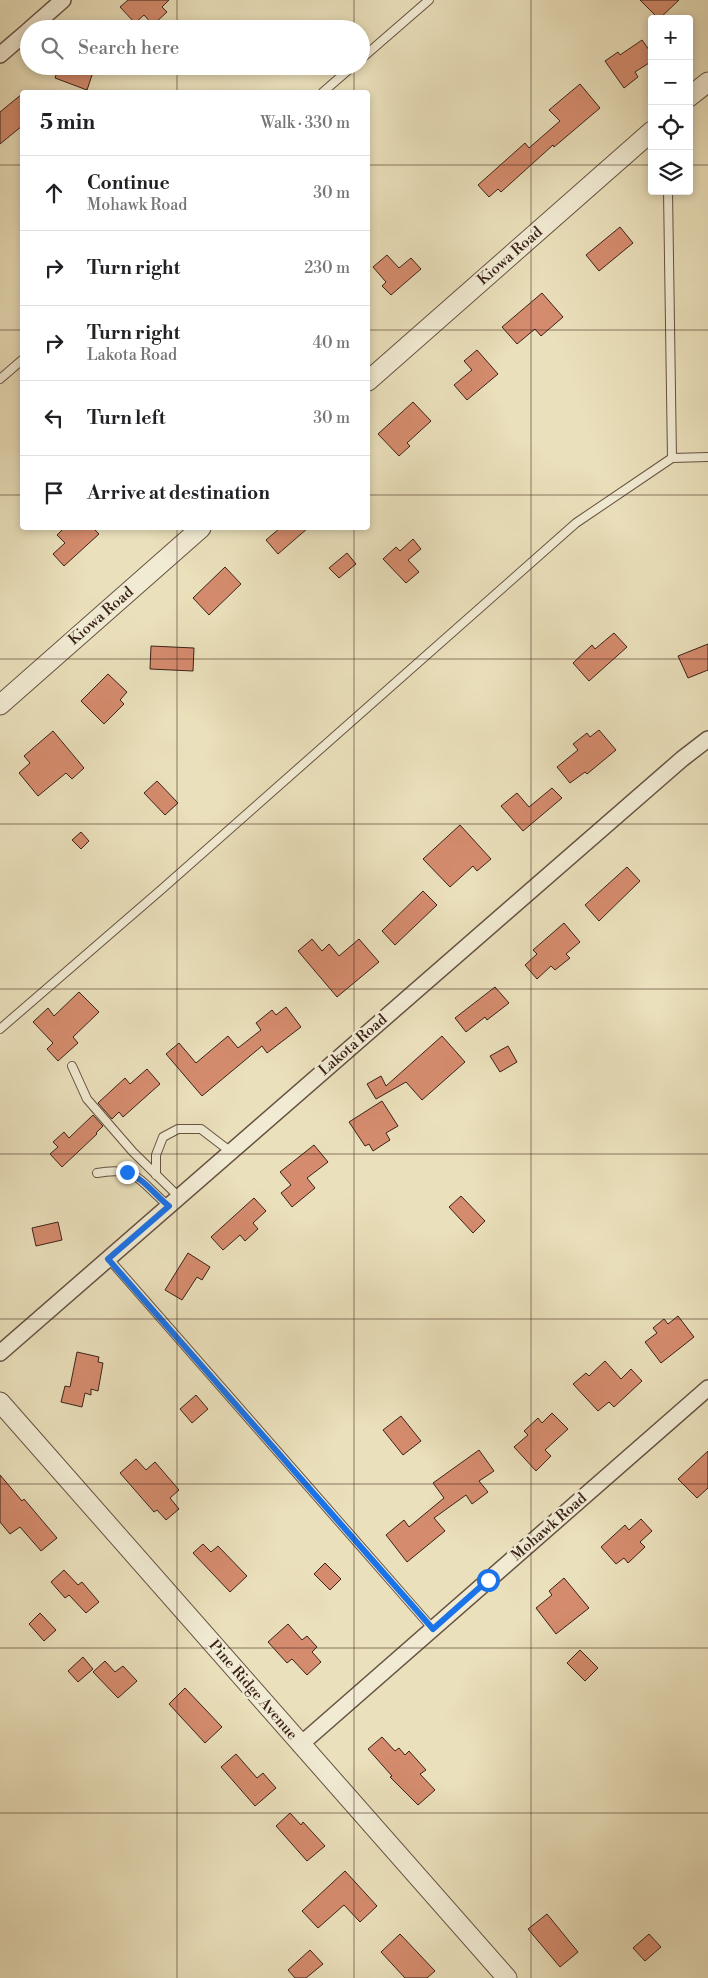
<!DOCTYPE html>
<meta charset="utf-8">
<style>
body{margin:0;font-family:"Libre Bodoni",serif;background:#f6f6f6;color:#202124}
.controls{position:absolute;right:15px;top:15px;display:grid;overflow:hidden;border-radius:5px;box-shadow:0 2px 8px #0003}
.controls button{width:45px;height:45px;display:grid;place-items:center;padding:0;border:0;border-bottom:1px solid #e0e0e0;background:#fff;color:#202124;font:25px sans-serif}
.stop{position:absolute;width:15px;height:15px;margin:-11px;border:4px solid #1a73e8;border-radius:50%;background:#fff}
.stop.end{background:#1a73e8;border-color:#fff;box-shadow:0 1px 5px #0008}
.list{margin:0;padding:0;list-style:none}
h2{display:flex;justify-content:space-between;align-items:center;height:65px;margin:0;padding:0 20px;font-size:21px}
h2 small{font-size:16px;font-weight:400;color:#757577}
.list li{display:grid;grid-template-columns:32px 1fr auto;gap:15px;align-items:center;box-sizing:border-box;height:75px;padding:0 20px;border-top:1px solid #e0e0e0}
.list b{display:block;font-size:19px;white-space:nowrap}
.list p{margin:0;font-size:16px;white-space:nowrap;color:#757577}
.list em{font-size:16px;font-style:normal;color:#757577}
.icon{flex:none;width:28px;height:28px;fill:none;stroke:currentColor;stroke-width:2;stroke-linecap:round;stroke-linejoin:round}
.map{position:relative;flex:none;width:708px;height:1978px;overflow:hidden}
.search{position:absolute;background:#fff;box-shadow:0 2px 8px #0003;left:20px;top:20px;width:350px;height:55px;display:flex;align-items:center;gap:12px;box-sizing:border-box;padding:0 18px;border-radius:28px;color:#757577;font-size:19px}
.panel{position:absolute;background:#fff;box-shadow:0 2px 8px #0003;left:20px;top:90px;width:350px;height:440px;border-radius:5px}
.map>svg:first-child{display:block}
</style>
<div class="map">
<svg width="708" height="1978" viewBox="0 0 708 1978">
<rect width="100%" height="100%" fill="#eae0bb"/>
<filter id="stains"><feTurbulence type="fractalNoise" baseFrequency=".004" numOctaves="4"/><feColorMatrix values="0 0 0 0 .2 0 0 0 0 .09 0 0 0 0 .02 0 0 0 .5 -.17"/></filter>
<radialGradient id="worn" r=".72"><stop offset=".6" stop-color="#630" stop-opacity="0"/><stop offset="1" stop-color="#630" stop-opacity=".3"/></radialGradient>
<!-- building -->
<g fill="#d58c6e" stroke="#3b2219">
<path d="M 128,0 L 169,0 L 162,7 L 167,12 L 153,25 L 144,15 L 135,23 L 120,7 Z"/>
<path d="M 640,0 L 679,0 L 659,19 Z"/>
<path d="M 642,40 L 652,54 L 652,61 L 635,72 L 638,77 L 624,88 L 605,61 L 618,52 L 620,55 Z"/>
<path d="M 59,66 L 95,66 L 87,90 L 55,78 Z"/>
<path d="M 580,84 L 600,108 L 554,147 L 553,145 L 501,192 L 498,189 L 489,197 L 478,185 L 525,143 L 529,148 L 560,121 L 549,110 Z"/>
<path d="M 22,94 L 22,126 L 0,144 L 0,112 Z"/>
<path d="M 620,227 L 633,243 L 599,271 L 586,255 Z"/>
<path d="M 387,255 L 399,268 L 411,258 L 421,269 L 391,295 L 382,286 L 386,282 L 373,267 Z"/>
<path d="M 542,293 L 563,317 L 541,336 L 535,329 L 517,344 L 502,327 Z"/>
<path d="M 477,350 L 498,374 L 467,400 L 454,385 L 472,370 L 464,361 Z"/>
<path d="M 413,402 L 431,421 L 407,443 L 410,446 L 399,456 L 378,434 Z"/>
<path d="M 64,528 L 93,528 L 99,534 L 64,566 L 53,554 L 65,543 L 57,535 Z"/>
<path d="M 280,528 L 308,528 L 278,554 L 266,540 Z"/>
<path d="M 413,539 L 421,549 L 408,560 L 419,572 L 406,583 L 383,559 L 396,547 L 400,551 Z"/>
<path d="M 347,553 L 356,564 L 339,578 L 329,568 Z"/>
<path d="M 225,567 L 241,584 L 209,615 L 193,598 Z"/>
<path d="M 614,633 L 627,647 L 589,681 L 573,663 L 592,645 L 595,649 Z"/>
<path d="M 708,644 L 708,670 L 688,678 L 678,656 Z"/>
<path d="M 151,646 L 194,648 L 193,671 L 150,669 Z"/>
<path d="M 108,674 L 127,692 L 120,700 L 124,704 L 104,724 L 81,701 Z"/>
<path d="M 599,730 L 616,750 L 587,774 L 585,772 L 570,783 L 557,767 L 578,750 L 573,744 L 587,733 L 590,737 Z"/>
<path d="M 53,731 L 84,768 L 72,779 L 66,773 L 38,796 L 19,773 L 30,763 L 24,756 Z"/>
<path d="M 157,781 L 178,803 L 165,815 L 144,793 Z"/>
<path d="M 552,788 L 562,798 L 523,831 L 501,806 L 517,793 L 529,807 Z"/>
<path d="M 460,825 L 491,859 L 477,871 L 473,866 L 450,887 L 423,859 Z"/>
<path d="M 81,832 L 89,841 L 81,849 L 72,840 Z"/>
<path d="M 627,867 L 640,881 L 599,921 L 585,905 Z"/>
<path d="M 423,891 L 437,905 L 395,945 L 382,931 Z"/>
<path d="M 564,923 L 580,942 L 566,954 L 570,958 L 555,970 L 551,966 L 537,979 L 525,965 L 537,954 L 533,950 Z"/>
<path d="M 312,939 L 322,951 L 329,944 L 339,956 L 359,939 L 379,962 L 337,997 L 298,951 Z"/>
<path d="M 495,987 L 509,1003 L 487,1020 L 485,1017 L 466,1032 L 455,1018 Z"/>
<path d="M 79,992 L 99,1012 L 73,1037 L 78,1043 L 58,1061 L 47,1049 L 53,1043 L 33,1022 L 48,1008 L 54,1016 Z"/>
<path d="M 286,1007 L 301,1027 L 267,1053 L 262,1046 L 202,1096 L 166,1054 L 179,1043 L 196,1063 L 228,1036 L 238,1048 L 261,1030 L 256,1023 L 272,1010 L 276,1015 Z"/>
<path d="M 442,1036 L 465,1062 L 422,1100 L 406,1082 L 376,1099 L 367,1084 L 381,1076 L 386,1086 Z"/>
<path d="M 508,1046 L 517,1062 L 500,1072 L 490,1056 Z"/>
<path d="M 147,1069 L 160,1084 L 123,1117 L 119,1112 L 112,1119 L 98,1103 L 125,1078 L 130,1084 Z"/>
<path d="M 382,1101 L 398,1126 L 386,1133 L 390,1140 L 373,1151 L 369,1144 L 365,1146 L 349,1122 Z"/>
<path d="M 93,1115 L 103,1126 L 96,1133 L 97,1134 L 62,1167 L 50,1154 L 58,1147 L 53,1142 L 64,1132 L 69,1138 Z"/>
<path d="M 314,1145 L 328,1162 L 307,1178 L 315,1188 L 292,1207 L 281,1193 L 291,1185 L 280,1172 Z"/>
<path d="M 461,1196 L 485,1221 L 473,1233 L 449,1207 Z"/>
<path d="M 254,1198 L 266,1211 L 253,1223 L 258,1229 L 245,1241 L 240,1235 L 223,1250 L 211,1237 Z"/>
<path d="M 58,1222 L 62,1240 L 36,1246 L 32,1228 Z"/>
<path d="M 188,1253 L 210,1267 L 202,1280 L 197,1277 L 182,1300 L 165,1290 Z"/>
<path d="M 678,1316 L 694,1337 L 661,1363 L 645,1342 L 657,1333 L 653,1328 L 664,1319 L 668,1324 Z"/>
<path d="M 77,1352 L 99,1357 L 98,1362 L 103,1363 L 98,1391 L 91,1389 L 91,1395 L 85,1393 L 82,1407 L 61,1402 L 65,1386 L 70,1387 Z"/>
<path d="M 605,1361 L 621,1379 L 631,1369 L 642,1381 L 614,1407 L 609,1402 L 598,1411 L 573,1384 L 586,1373 L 589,1376 Z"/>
<path d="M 196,1395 L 208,1409 L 192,1423 L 180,1409 Z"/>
<path d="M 552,1413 L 568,1429 L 545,1450 L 551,1456 L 536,1471 L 514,1447 L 528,1435 L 524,1431 L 538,1418 L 542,1423 Z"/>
<path d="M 401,1416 L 421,1441 L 403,1455 L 383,1430 Z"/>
<path d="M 479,1450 L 494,1471 L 479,1481 L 488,1492 L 472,1504 L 466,1495 L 434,1518 L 445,1531 L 407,1562 L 386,1535 L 404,1520 L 409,1527 L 444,1498 L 433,1483 Z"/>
<path d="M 708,1451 L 708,1488 L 697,1498 L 678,1479 Z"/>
<path d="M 136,1459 L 146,1470 L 155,1462 L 179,1490 L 170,1498 L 179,1509 L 166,1520 L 157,1510 L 154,1512 L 120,1473 Z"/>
<path d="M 0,1475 L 22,1501 L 24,1499 L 57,1538 L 41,1551 L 20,1527 L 10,1534 L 0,1522 Z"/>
<path d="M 641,1519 L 652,1531 L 640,1542 L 645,1547 L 628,1563 L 624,1558 L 616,1564 L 601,1547 L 625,1525 L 629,1530 Z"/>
<path d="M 203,1544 L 211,1552 L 218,1546 L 247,1576 L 230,1592 L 193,1553 Z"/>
<path d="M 325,1563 L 341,1579 L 330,1590 L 314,1574 Z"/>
<path d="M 64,1570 L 78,1585 L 82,1582 L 99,1602 L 86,1613 L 69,1595 L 65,1598 L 51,1582 Z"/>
<path d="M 564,1578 L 589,1608 L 556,1634 L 536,1608 L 552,1595 L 549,1591 Z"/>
<path d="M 40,1613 L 56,1630 L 44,1641 L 29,1624 Z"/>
<path d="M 288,1624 L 302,1640 L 307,1636 L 317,1647 L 312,1652 L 321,1662 L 307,1675 L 292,1659 L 287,1663 L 268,1642 Z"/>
<path d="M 580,1650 L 598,1668 L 585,1681 L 567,1663 Z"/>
<path d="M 83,1657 L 93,1669 L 78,1682 L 68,1671 Z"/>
<path d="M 105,1661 L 115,1672 L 123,1666 L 137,1681 L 118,1698 L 93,1672 Z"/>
<path d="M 185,1688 L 222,1727 L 205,1743 L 169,1704 Z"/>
<path d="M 382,1737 L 395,1751 L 399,1748 L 405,1755 L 409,1751 L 426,1770 L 420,1774 L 435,1790 L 418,1805 L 390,1777 L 392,1776 L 368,1749 Z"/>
<path d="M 236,1754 L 257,1778 L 263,1773 L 276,1788 L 255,1806 L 221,1767 Z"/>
<path d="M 290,1813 L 301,1825 L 303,1822 L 325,1846 L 307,1861 L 276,1826 Z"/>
<path d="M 345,1871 L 377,1906 L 360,1922 L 344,1905 L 318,1928 L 302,1911 Z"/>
<path d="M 547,1914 L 578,1952 L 560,1967 L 528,1929 Z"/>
<path d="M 400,1934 L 435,1971 L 427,1978 L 405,1978 L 381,1952 Z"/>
<path d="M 649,1934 L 661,1947 L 645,1961 L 633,1948 Z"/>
<path d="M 310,1950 L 323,1964 L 306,1978 L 295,1978 L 288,1970 Z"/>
</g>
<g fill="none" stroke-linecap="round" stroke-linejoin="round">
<!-- service casing -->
<g stroke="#675242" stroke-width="10">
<g id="service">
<path d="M 361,59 L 429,0"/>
<path d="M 323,92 L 353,66"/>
<path d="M 668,191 L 672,458"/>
<path d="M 0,379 L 22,360"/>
<path d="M 0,1029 L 162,889 L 576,523 L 672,458 L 708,457"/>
<path d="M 72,1066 L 87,1099 L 133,1152 L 179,1197"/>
<path d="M 97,1173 C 139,1165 140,1183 169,1206"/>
<path d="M 156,1175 L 156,1155 L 163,1137 L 178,1129 L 201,1129 L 231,1152"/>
<path d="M 109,1259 L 433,1629"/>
</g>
</g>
<!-- minor casing -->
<g stroke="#675242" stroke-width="18">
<g id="minor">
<path d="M 30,29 L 63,0"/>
<path d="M 0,55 L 29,30"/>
<path d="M 0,1353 L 682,759 L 708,739"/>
<path d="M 300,1745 L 708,1388"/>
</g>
</g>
<!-- tertiary casing -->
<g stroke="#675242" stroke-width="21">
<g id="tertiary">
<path d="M 689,97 L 708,82"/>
<path d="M 368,381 L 652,131"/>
<path d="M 0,705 L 201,528"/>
<path d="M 0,1402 L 507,1978"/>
</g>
</g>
<!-- service -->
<use href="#service" stroke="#f1ebd3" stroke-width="8"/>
<!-- minor -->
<use href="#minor" stroke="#f1ebd3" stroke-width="15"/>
<!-- tertiary -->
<use href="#tertiary" stroke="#f1ebd3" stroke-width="19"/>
</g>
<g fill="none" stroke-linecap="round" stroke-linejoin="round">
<!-- route -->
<path stroke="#1a73e8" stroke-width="6" d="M 127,1172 C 144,1179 155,1195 169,1206 L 108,1259 L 433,1629 L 488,1580"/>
</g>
<!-- grid -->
<path fill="none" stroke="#3b2219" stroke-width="1" stroke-opacity="0.55" d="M 177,0 L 177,29M 354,0 L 354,29M 531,0 L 531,1978M 177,66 L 177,92M 354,66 L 354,92M 0,165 L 22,165M 368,165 L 652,165M 689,165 L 708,165M 0,330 L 22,330M 368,330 L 708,330M 0,495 L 22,495M 368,495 L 708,495M 177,528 L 177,1978M 354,528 L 354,1978M 0,659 L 708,659M 0,824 L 708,824M 0,989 L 708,989M 0,1154 L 708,1154M 0,1319 L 708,1319M 0,1484 L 708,1484M 0,1648 L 708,1648M 0,1813 L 708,1813"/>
<g text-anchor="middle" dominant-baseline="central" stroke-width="4.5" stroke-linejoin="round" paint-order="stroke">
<!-- street labels -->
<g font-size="15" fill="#3b2219" stroke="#f1ebd3">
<text transform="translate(510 256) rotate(-41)">Kiowa Road</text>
<text transform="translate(101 616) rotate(-41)">Kiowa Road</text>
<text transform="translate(353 1045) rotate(-41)">Lakota Road</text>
<text transform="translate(549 1527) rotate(-41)">Mohawk Road</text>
<text transform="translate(253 1690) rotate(49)">Pine Ridge Avenue</text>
</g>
</g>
<rect width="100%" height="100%" filter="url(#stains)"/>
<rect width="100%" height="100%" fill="url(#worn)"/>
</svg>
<div class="controls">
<button>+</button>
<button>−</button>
<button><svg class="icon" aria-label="locate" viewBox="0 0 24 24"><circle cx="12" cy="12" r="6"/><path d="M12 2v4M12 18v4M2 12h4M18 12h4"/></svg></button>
<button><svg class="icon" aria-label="layers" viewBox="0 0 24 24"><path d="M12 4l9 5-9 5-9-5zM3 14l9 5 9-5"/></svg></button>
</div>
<div class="stop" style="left:488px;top:1580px"></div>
<div class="stop end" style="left:127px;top:1172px"></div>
<div class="search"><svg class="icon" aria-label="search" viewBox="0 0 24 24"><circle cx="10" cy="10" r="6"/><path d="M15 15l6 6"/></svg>Search here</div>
<section class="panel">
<h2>5 min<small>Walk · 330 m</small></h2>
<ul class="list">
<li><svg class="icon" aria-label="ahead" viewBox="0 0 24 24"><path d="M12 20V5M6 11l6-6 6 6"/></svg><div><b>Continue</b><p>Mohawk Road</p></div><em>30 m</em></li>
<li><svg class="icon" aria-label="right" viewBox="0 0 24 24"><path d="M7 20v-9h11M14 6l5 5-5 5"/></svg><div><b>Turn right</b></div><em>230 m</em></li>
<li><svg class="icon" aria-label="right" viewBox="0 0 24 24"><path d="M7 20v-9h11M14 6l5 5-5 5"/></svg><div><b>Turn right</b><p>Lakota Road</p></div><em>40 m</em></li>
<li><svg class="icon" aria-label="left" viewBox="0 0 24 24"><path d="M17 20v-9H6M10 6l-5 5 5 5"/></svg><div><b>Turn left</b></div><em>30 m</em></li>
<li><svg class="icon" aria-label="arrive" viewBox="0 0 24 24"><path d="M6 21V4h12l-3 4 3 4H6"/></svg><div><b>Arrive at destination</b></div></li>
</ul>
</section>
</div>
